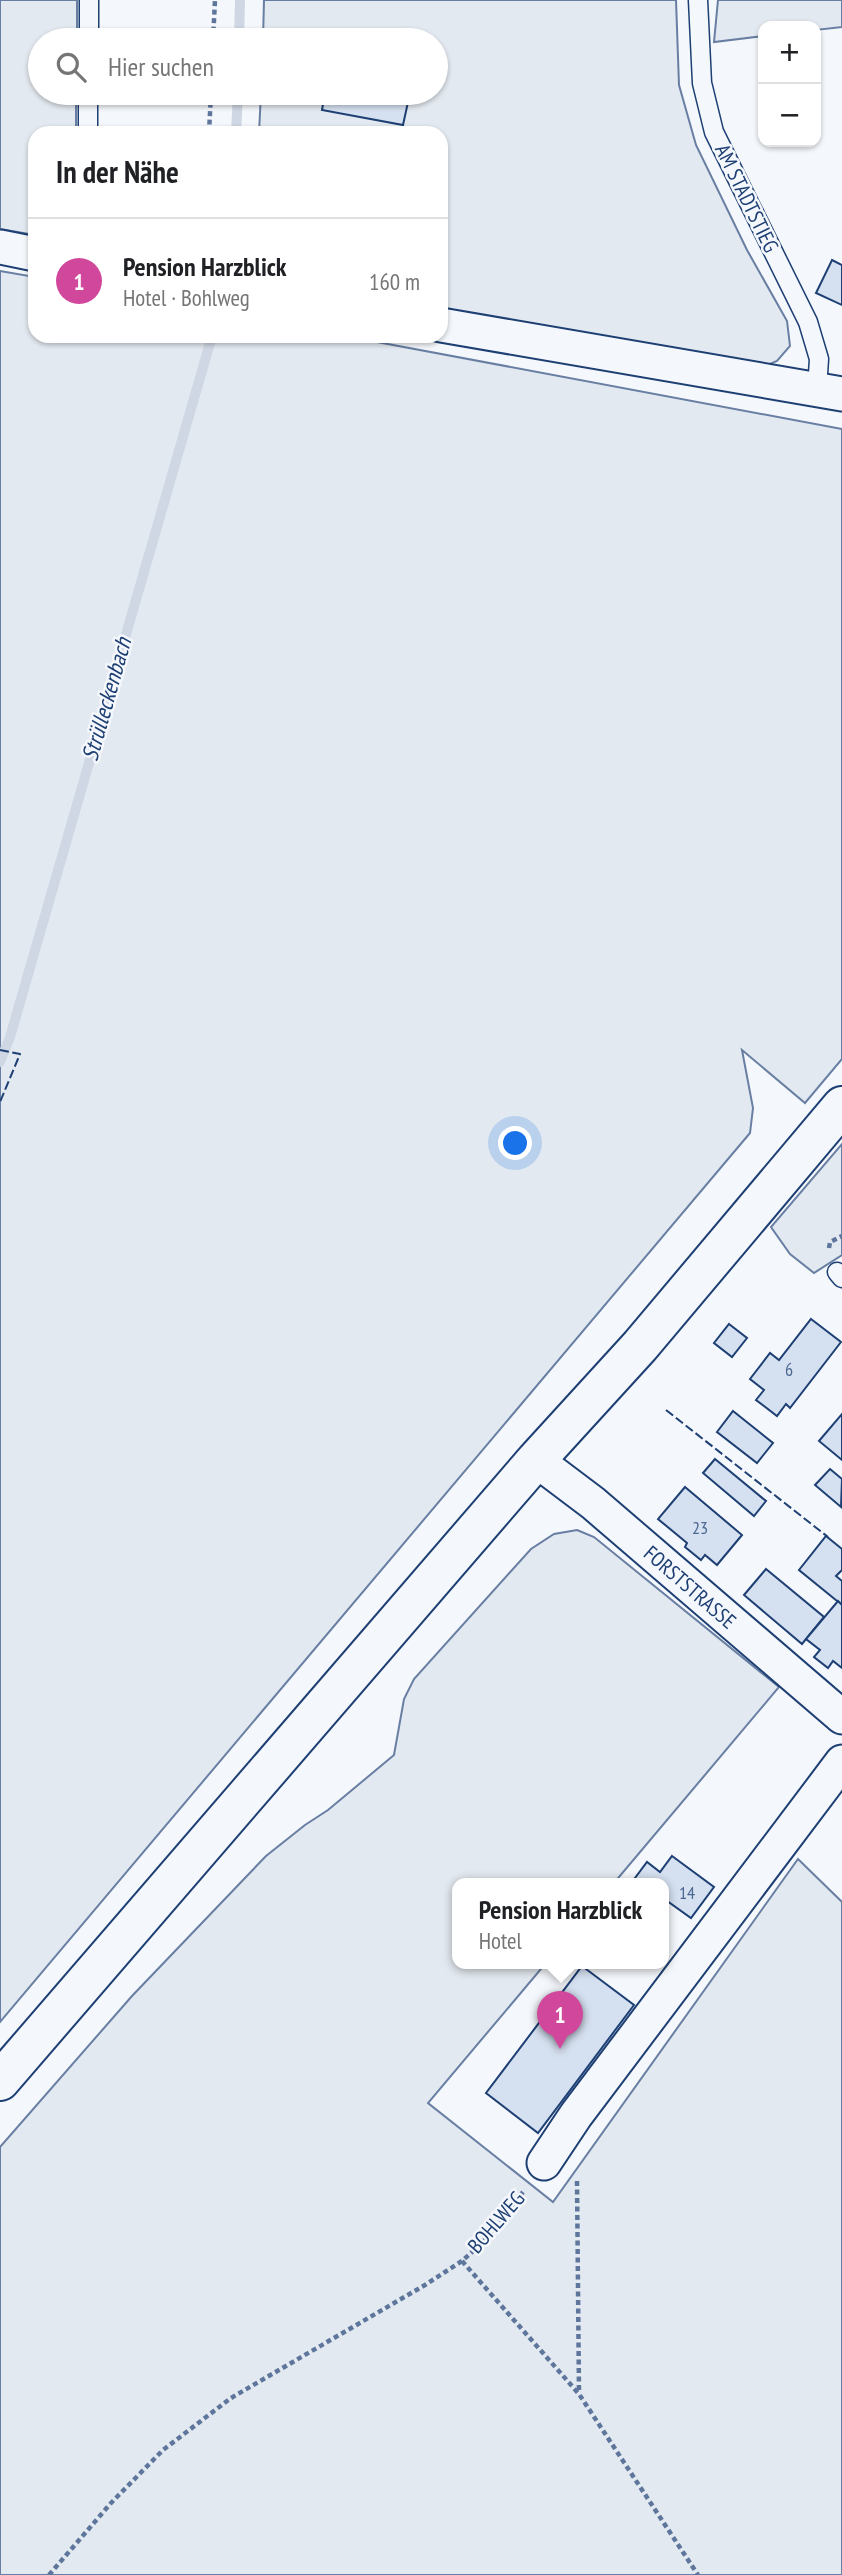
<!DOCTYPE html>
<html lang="de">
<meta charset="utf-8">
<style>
body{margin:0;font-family:"PT Sans Narrow",sans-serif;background:#f6f6f6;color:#202124}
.controls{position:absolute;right:21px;top:21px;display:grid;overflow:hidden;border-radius:14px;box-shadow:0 2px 5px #0004}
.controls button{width:63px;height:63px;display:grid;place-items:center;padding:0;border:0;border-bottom:2px solid #e0e0e0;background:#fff;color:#202124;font:35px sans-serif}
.you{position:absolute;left:516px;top:1144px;width:24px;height:24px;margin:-18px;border:5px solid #fff;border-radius:50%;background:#1a73e8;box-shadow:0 0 0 10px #1a73e833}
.badge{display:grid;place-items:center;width:46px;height:46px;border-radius:50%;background:#db2777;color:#fff;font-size:23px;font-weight:700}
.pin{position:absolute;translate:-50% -58px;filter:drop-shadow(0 2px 4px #0008)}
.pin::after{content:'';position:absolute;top:37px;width:24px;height:21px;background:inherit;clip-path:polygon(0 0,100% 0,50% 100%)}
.popup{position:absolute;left:452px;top:1878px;width:217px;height:91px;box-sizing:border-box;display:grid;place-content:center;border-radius:14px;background:#fff;filter:drop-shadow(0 2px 5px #0005);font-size:23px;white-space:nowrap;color:#757577}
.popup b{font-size:26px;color:#202124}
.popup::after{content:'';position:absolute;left:50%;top:100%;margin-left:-14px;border:14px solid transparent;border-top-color:#fff}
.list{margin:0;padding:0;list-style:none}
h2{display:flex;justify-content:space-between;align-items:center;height:91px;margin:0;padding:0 28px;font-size:30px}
h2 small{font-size:23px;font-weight:400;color:#757577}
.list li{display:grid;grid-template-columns:46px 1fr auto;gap:21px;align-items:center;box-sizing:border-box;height:126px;padding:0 28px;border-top:2px solid #e0e0e0}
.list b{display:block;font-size:26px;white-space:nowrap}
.list p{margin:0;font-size:23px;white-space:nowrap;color:#757577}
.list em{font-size:23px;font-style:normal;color:#757577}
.icon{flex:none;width:38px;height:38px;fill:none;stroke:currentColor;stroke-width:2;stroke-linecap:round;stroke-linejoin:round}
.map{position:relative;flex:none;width:842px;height:2575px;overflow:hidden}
.search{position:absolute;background:#fff;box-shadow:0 2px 5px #0004;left:28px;top:28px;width:420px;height:77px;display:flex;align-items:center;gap:18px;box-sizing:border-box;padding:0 24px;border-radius:38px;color:#757577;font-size:26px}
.panel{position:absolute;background:#fff;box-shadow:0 2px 5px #0004;left:28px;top:126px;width:420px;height:217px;border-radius:21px}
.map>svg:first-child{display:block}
</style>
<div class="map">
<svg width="842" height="2575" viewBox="0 0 842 2575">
<rect width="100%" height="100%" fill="#f4f7fb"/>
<!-- green -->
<g fill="#e3e9f0" stroke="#687fa3" stroke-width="2">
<path d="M 0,0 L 77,0 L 77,40 L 40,40 L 40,93 L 76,93 L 76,133 L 35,133 L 35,235 L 0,229 Z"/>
<path d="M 264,0 L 676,0 L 679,85 L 696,145 L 747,250 L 787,321 L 790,346 L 777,361 L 763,367 L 441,311 L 441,133 L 259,133 L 261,93 L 436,93 L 436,40 L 263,40 Z"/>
<path d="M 718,0 L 842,0 L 842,27 L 816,30 L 816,26 L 763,26 L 763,36 L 714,42 Z"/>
<path d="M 0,271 L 35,277 L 35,336 L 345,336 L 842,429 L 842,1059 L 805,1103 L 742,1050 L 753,1108 L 750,1133 L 0,2022 Z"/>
<path d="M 842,1144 L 842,1255 L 814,1273 L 790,1254 L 771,1227 Z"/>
<path d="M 577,1530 L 594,1537 L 779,1687 L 614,1883 L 457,1883 L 457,1963 L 546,1963 L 428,2103 L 553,2202 L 798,1859 L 842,1902 L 842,2575 L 0,2575 L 0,2147 L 132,1996 L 266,1856 L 305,1825 L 328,1810 L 394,1755 L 404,1699 L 414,1679 L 531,1549 L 554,1534 Z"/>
</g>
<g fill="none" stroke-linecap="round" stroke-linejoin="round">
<!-- stream -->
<g stroke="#cfd7e4" stroke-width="10">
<path d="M 239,40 L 240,0"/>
<path d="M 236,133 L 238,93"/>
<path d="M 0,1062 L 10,1037 L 212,336"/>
</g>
</g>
<!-- building -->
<g fill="#d5e0f0" stroke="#1d3f73" stroke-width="2">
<path d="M 325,93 L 410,93 L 403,125 L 322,110 Z"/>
<path d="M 832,260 L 842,265 L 842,305 L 816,293 Z"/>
<path d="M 811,1319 L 841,1342 L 790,1408 L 786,1404 L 777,1416 L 756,1400 L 764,1390 L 750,1379 L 770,1353 L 779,1360 Z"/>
<path d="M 729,1324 L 747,1338 L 732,1357 L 714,1343 Z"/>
<path d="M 733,1411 L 773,1443 L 757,1463 L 717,1432 Z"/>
<path d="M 842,1414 L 842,1460 L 819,1441 Z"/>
<path d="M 715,1459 L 766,1501 L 754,1516 L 703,1473 Z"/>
<path d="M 830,1469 L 842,1479 L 841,1507 L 815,1485 Z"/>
<path d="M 685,1487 L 742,1535 L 717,1565 L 705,1555 L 701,1560 L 685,1547 L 687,1543 L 658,1519 Z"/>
<path d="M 826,1536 L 842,1549 L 842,1570 L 836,1576 L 842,1581 L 842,1605 L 799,1570 Z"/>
<path d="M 766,1569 L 824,1617 L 802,1644 L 744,1595 Z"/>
<path d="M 838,1601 L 842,1605 L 842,1668 L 833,1661 L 828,1668 L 814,1657 L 820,1650 L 806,1639 Z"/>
<path d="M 672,1856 L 714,1887 L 691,1918 L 663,1898 L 663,1883 L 642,1883 L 635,1878 L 647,1862 L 660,1872 Z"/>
<path d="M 582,1966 L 634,2005 L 538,2133 L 486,2093 Z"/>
</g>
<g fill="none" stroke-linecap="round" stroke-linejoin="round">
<!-- service casing -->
<g stroke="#1d3f73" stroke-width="21">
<g id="service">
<path d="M 698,0 L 702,83 L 714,132 L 808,322 L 819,359 L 817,389"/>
<path d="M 89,40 L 89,0"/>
<path d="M 88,133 L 88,93"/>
<path d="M 837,1272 L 842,1278"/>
</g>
</g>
<!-- minor casing -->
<g stroke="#1d3f73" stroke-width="37">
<g id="minor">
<path d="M 0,247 L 35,254"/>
<path d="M 441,325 L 842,394"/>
<path d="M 536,1460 L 593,1503 L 842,1717"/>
<path d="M 544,2163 L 576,2115 L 842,1762"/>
</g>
</g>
<!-- secondary casing -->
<g stroke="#1d3f73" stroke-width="42">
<path id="secondary" d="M 0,2081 L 536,1460 L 640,1346 L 842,1106"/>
</g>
<!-- path -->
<g stroke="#5e769c" stroke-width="4.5" stroke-dasharray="5 3.5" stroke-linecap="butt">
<path d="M 213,40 L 215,0"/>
<path d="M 209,133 L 211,93"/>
<path d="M 829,1248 L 830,1242 L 842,1236"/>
<path d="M 577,2181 L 579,2393"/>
<path d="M 462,2261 L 579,2394 L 698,2575"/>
<path d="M 49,2575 L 111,2503 L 163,2450 L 231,2398 L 425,2285 L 462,2261 L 482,2243 L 523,2192"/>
</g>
<!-- service -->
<use href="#service" stroke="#f4f7fb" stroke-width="18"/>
<!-- minor -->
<use href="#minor" stroke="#f4f7fb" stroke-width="33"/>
<!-- secondary -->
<use href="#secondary" stroke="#f4f7fb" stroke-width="38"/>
<!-- fence -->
<g stroke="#1d3f73" stroke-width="2" stroke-dasharray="9 3.5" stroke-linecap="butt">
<path d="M 0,1050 L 20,1054 L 0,1102"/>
<path d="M 666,1410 L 828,1537"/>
</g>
</g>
<g text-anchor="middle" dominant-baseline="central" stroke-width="5" stroke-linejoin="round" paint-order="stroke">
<!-- number labels -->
<g font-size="18" fill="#4b6792">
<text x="789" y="1369">6</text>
<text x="700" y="1527">23</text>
<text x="687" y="1892">14</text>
</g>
<!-- street labels -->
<g font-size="21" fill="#1d3f73" stroke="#f4f7fb">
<text transform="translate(747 198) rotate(64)">AM STADTSTIEG</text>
<text transform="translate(690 1587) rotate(41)">FORSTSTRASSE</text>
<text transform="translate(496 2222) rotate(-49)">BOHLWEG</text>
</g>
<!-- water labels -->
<g font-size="23" font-style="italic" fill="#1d3f73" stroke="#f4f7fb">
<text transform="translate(106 699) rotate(-74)">Strülleckenbach</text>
</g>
</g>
</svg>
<div class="controls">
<button>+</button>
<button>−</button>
</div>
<div class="you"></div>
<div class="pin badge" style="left:560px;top:2049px;background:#d1479c">1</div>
<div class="popup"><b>Pension Harzblick</b>Hotel</div>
<div class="search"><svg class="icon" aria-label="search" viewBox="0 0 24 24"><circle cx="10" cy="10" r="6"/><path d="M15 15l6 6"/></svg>Hier suchen</div>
<section class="panel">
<h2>In der Nähe<small></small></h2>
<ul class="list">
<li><span class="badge" style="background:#d1479c">1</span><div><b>Pension Harzblick</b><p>Hotel · Bohlweg</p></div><em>160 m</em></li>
</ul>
</section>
</div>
